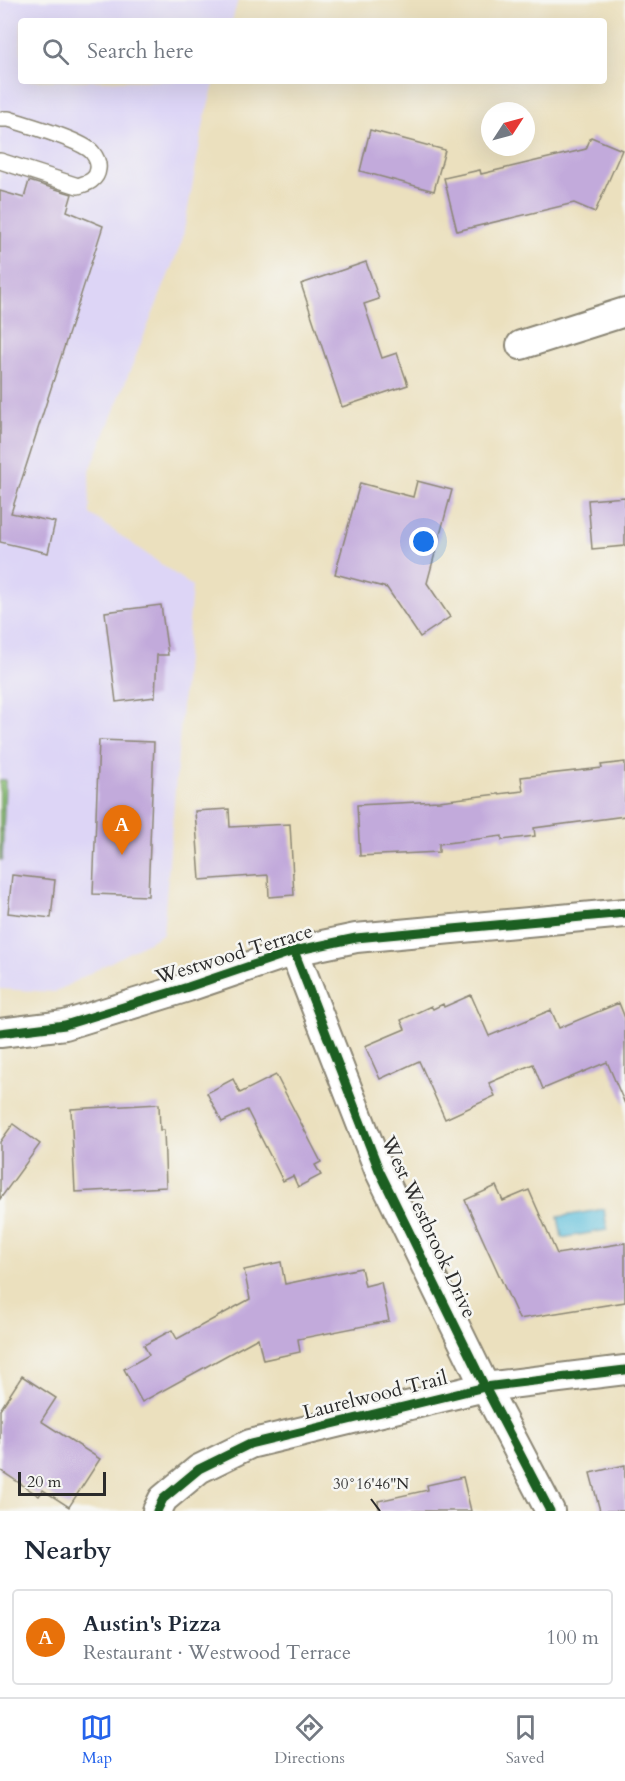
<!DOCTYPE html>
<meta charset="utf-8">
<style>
body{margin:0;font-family:Cardo,serif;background:#f6f6f7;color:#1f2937}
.compass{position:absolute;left:481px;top:102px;width:54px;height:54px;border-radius:50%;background:#fff;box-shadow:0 6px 24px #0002;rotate:54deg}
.scale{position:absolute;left:18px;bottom:15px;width:88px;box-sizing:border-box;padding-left:6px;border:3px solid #2b2b2b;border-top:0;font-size:16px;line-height:21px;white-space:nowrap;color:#2b2b2b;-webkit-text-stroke:4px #f6f6f2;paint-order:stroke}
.you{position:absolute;left:424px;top:542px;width:21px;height:21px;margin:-15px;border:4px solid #fff;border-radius:50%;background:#1a73e8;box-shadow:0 0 0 9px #1a73e833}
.badge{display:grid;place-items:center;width:39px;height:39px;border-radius:50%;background:#2563eb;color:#fff;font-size:20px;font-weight:700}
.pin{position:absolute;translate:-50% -50px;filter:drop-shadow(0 2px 3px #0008)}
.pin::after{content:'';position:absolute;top:32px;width:21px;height:18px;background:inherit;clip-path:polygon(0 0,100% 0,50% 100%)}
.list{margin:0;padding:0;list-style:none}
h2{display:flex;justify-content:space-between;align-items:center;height:78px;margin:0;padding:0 24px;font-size:26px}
h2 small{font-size:20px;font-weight:400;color:#747a83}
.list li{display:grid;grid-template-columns:39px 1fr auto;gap:18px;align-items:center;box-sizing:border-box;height:96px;margin:0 12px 12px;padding:0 12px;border:2px solid #e0e1e3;border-radius:6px}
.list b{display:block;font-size:22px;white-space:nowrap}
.list p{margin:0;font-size:20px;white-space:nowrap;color:#747a83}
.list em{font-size:20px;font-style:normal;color:#747a83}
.icon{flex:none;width:33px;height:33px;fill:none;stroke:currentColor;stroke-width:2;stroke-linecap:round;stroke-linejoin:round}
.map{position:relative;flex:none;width:625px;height:1511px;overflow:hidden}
.search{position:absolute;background:#fff;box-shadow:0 6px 24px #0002;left:18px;right:18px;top:18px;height:66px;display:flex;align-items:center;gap:15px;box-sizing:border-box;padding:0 21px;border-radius:6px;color:#747a83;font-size:22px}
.sheet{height:186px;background:#fff}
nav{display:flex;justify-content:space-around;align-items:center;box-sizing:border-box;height:84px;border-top:2px solid #e0e1e3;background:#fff;font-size:16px;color:#747a83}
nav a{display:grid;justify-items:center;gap:3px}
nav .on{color:#2563eb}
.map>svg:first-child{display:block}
</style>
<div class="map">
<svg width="625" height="1511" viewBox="0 0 625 1511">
<rect width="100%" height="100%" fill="#f6f6f2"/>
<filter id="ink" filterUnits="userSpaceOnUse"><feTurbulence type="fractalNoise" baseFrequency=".0167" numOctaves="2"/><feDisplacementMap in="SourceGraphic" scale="12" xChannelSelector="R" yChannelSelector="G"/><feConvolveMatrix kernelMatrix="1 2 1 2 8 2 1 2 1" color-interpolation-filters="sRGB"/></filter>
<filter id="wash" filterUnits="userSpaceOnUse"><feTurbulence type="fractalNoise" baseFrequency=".008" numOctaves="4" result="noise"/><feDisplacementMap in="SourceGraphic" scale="24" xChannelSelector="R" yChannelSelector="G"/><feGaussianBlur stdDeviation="1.35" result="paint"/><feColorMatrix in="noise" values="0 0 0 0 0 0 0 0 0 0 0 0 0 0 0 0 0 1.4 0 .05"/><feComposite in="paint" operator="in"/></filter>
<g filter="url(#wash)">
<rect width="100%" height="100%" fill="#ebe0be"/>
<!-- built -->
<path fill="#ddd5f6" d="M 0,0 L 238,0 L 232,21 L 21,21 L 21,81 L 215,81 L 205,117 L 182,241 L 89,473 L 90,514 L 192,586 L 163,934 L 55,992 L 0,989 Z"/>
<!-- green -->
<path fill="#91c97b" stroke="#5e7a53" stroke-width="1.5" d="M 0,780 L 5,780 L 2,860 L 0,860 Z"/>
<!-- water -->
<path fill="#5dbfdb" stroke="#447583" stroke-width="1.5" d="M 604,1209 L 607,1230 L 562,1238 L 558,1217 Z"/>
<g id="blocks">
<!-- building -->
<g fill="#c2aadb">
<path d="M 370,130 L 445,150 L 434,191 L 360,171 Z"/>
<path d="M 591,137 L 622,150 L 595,212 L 574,203 L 457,231 L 444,178 L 480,170 L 481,174 L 586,149 Z"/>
<path d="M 29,181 L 72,194 L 67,211 L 103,226 L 11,513 L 55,522 L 48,553 L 0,542 L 0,191 L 24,198 Z"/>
<path d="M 366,262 L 379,299 L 364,304 L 382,358 L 397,353 L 408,385 L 342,407 L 301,284 Z"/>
<path d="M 417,481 L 452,490 L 427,583 L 450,617 L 420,637 L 387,588 L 335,574 L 360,483 L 413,497 Z"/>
<path d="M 625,497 L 625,546 L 592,549 L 588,500 Z"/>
<path d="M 161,605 L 168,655 L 157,655 L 155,697 L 116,702 L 105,612 Z"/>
<path d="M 99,740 L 154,742 L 148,896 L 93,894 Z"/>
<path d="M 625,762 L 625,816 L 534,828 L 535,836 L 502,840 L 502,836 L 439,844 L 439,852 L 360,856 L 357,805 L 439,801 L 523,791 L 521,777 L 602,768 L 601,765 Z"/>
<path d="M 229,809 L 230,827 L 290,824 L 294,895 L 269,897 L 268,875 L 200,880 L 195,811 Z"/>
<path d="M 12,875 L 55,880 L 51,918 L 8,913 Z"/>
<path d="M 471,995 L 489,1036 L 551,1010 L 559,1028 L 619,1003 L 625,1018 L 625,1104 L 607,1062 L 543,1089 L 533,1064 L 489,1083 L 495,1096 L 445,1119 L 419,1061 L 380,1079 L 365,1046 L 405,1029 L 401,1020 L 431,1006 L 433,1009 L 443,1004 L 444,1007 Z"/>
<path d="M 276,1075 L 321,1162 L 315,1165 L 321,1175 L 298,1187 L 293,1176 L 283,1181 L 247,1110 L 222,1122 L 207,1093 L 233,1079 L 240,1093 Z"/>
<path d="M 159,1104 L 160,1130 L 164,1130 L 166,1187 L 75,1192 L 71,1109 Z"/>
<path d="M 13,1124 L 40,1144 L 0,1199 L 0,1142 Z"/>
<path d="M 496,1186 L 503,1201 L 529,1190 L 557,1254 L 625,1243 L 625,1302 L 519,1319 L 465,1200 Z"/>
<path d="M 281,1262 L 285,1284 L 361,1268 L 365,1286 L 381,1282 L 389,1321 L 298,1339 L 300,1352 L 263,1360 L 258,1338 L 142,1402 L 124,1369 L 149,1355 L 144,1345 L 172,1330 L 177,1339 L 250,1299 L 244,1270 Z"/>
<path d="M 22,1376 L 56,1398 L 41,1421 L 100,1459 L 69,1507 L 43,1490 L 39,1496 L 0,1470 L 0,1410 Z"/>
<path d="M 625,1465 L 625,1511 L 600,1511 L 590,1473 Z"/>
<path d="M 463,1477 L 471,1511 L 379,1511 L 378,1501 L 428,1490 L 427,1485 Z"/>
</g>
</g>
</g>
<g filter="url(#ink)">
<use href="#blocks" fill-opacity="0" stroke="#8b8674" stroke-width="1.5"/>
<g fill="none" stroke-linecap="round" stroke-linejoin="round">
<!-- service casing -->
<g stroke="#8b8674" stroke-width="18">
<path id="service" d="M 0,119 L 9,119 C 27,125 81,140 92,152 C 96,157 99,163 98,169 C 97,180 88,183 78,186 L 0,161"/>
</g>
<!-- minor casing -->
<g stroke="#8b8674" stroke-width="32">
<g id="minor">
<path d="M 521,345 L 625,312"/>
<path d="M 294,951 L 379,1170 L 485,1387 L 550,1511"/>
<path d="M 0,1033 L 65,1025 L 188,987 L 294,951 L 356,938 L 625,913"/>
<path d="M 157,1511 L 163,1499 L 199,1469 L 250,1444 L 485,1387 L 625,1370"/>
</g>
</g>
<!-- service -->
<use href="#service" stroke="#fff" stroke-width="15"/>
<!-- minor -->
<use href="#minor" stroke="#fff" stroke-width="28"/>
<!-- cycleway casing -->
<g stroke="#f6f6f2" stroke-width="13">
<g id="cycleway">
<path d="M 294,951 L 379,1170 L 485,1387 L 550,1511"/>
<path d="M 0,1033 L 65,1025 L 188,987 L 294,951 L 356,938 L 625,913"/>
<path d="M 157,1511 L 163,1499 L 199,1469 L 250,1444 L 485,1387 L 625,1370"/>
</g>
</g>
<!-- cycleway -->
<use href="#cycleway" stroke="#1b5e20" stroke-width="9"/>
</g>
</g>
<!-- ticks -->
<path fill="none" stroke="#2b2b2b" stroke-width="2" d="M 371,1499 L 380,1511"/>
<g text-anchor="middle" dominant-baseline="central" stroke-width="5" stroke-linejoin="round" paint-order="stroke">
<!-- street labels -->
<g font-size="20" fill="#2b2b2b" stroke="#f6f6f2">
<text transform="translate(234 954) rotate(-17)">Westwood Terrace</text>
<text transform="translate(429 1227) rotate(65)">West Westbrook Drive</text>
<text transform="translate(375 1395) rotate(-14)">Laurelwood Trail</text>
</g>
</g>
<g font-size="15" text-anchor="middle" fill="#2b2b2b" stroke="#f6f6f2" stroke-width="5" stroke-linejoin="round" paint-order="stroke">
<text x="371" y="1489">30°16'46"N</text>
</g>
</svg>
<svg class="compass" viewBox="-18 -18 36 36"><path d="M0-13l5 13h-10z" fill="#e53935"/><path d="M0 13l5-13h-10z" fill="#747a83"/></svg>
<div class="scale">20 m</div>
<div class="you"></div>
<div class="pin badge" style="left:122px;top:855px;background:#e8710a">A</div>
<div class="search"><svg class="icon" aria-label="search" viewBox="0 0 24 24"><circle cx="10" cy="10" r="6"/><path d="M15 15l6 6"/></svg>Search here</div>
</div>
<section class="sheet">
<h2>Nearby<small></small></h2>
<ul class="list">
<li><span class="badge" style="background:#e8710a">A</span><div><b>Austin's Pizza</b><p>Restaurant · Westwood Terrace</p></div><em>100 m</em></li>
</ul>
</section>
<nav>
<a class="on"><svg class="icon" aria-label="map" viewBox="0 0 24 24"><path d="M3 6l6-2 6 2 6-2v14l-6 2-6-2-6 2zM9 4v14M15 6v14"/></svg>Map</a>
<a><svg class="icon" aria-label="directions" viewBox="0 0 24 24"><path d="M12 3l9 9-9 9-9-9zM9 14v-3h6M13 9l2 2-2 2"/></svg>Directions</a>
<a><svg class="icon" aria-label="saved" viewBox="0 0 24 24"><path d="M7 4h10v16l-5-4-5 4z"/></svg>Saved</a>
</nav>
